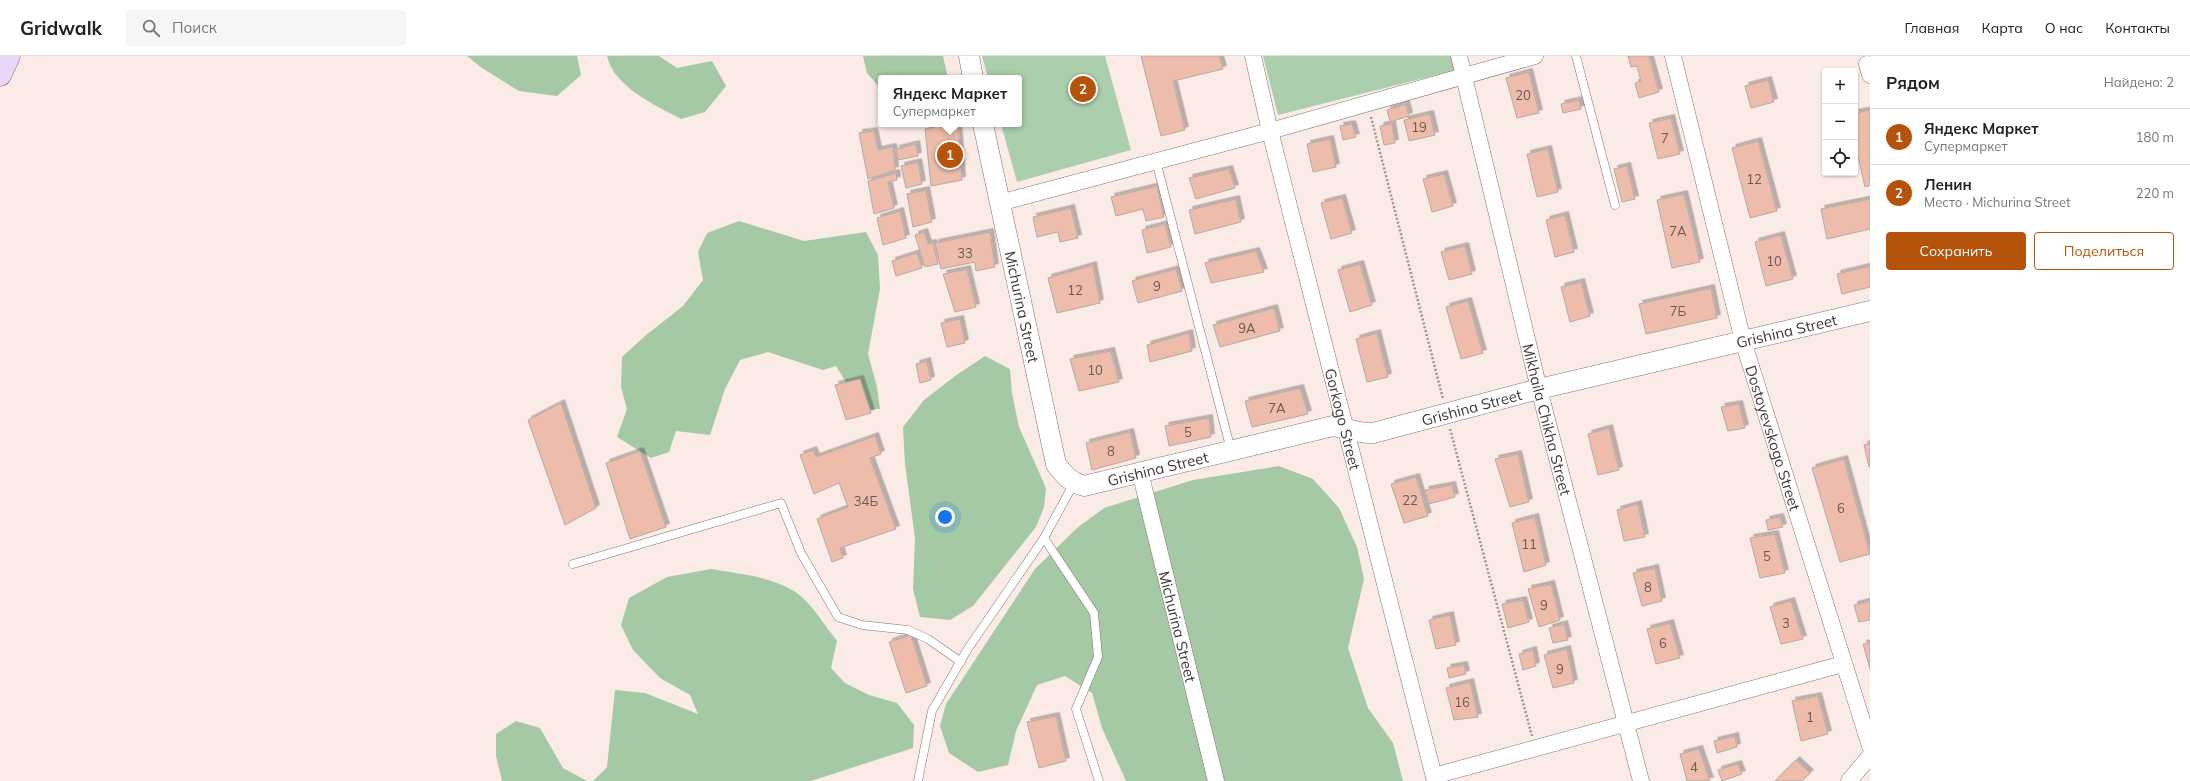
<!DOCTYPE html>
<html lang="ru">
<meta charset="utf-8">
<style>
body{margin:0;font-family:Mulish,sans-serif;background:#f6f6f6;color:#222}
.controls{position:absolute;right:12px;top:12px;display:grid;overflow:hidden;border-radius:4px;box-shadow:0 1px 3px #0004}
.controls button{width:36px;height:36px;display:grid;place-items:center;padding:0;border:0;border-bottom:1px solid #e0e0e0;background:#fff;color:#222;font:20px sans-serif}
.you{position:absolute;left:945px;top:461px;width:14px;height:14px;margin:-10px;border:3px solid #fff;border-radius:50%;background:#1a73e8;box-shadow:0 0 0 6px #1a73e833}
.badge{display:grid;place-items:center;width:26px;height:26px;border-radius:50%;background:#b45309;color:#fff;font-size:13px;font-weight:700}
.pin{position:absolute;translate:-50% -50%;border:2px solid #fff;box-shadow:0 1px 4px #0006}
.popup{position:absolute;left:878px;top:19px;width:144px;height:52px;box-sizing:border-box;display:grid;place-content:center;border-radius:4px;background:#fff;filter:drop-shadow(0 1px 3px #0005);font-size:13px;white-space:nowrap;color:#767676}
.popup b{font-size:15px;color:#222}
.popup::after{content:'';position:absolute;left:50%;top:100%;margin-left:-8px;border:8px solid transparent;border-top-color:#fff}
.list{margin:0;padding:0;list-style:none}
h2{display:flex;justify-content:space-between;align-items:center;height:52px;margin:0;padding:0 16px;font-size:17px}
h2 small{font-size:13px;font-weight:400;color:#767676}
.list li{display:grid;grid-template-columns:26px 1fr auto;gap:12px;align-items:center;box-sizing:border-box;height:56px;padding:0 16px;border-top:1px solid #e0e0e0}
.list b{display:block;font-size:15px;white-space:nowrap}
.list p{margin:0;font-size:13px;white-space:nowrap;color:#767676}
.list em{font-size:13px;font-style:normal;color:#767676}
.actions{display:flex;gap:8px;padding:12px 16px}
.actions a{flex:1;padding:9px 0;border:1px solid #b45309;border-radius:4px;text-align:center;font-size:14px;color:#b45309}
.actions .main{background:#b45309;color:#fff}
.icon{flex:none;width:22px;height:22px;fill:none;stroke:currentColor;stroke-width:2;stroke-linecap:round;stroke-linejoin:round}
.map{position:relative;flex:none;width:1870px;height:725px;overflow:hidden}
header{display:flex;align-items:center;gap:24px;box-sizing:border-box;height:56px;padding:0 20px;background:#fff;border-bottom:1px solid #e0e0e0}
header strong{font-size:19px}
nav{display:flex;gap:22px;margin-inline-start:auto;font-size:14px}
.search{width:280px;height:36px;background:#f6f6f6;display:flex;align-items:center;gap:10px;box-sizing:border-box;padding:0 14px;border-radius:4px;color:#767676;font-size:15px}
main{display:flex}
aside{flex:1;background:#fff}
.map>svg:first-child{display:block}
</style>
<header>
<strong>Gridwalk</strong>
<div class="search"><svg class="icon" aria-label="search" viewBox="0 0 24 24"><circle cx="10" cy="10" r="6"/><path d="M15 15l6 6"/></svg>Поиск</div>
<nav><a>Главная</a><a>Карта</a><a>О нас</a><a>Контакты</a></nav>
</header>
<main>
<div class="map">
<svg width="1870" height="725" viewBox="0 0 1870 725">
<defs>
<filter id="shadow"><feDropShadow dx="3.5" dy="-3.5" stdDeviation="0" flood-color="#0004"/></filter>
</defs>
<rect width="100%" height="100%" fill="#fbebe6"/>
<!-- green -->
<g fill="#abcfac">
<path d="M 982,0 L 1105,0 L 1131,94 L 1017,126 L 1001,68 L 1019,68 L 1019,22 L 988,22 Z"/>
<path d="M 1263,0 L 1453,0 L 1456,14 L 1278,59 Z"/>
</g>
<!-- forest -->
<g fill="#a5c9a5">
<path d="M 467,0 L 577,0 L 581,19 L 557,40 L 519,35 L 482,12 Z"/>
<path d="M 607,0 L 659,0 L 677,12 L 712,5 L 726,30 L 705,56 L 681,63 C 655,49 614,31 607,0 Z"/>
<path d="M 863,0 L 943,0 L 948,22 L 881,22 L 881,33 L 867,17 Z"/>
<path d="M 739,165 L 804,185 L 866,176 L 878,199 L 880,233 L 868,298 L 877,331 L 880,353 L 859,354 L 851,334 L 836,310 L 823,314 L 768,296 L 740,304 L 725,333 L 710,379 L 676,375 L 669,396 L 651,402 L 617,381 L 627,353 L 621,331 L 622,301 L 645,280 L 683,250 L 703,224 L 698,196 L 707,177 Z"/>
<path d="M 985,300 L 1010,313 L 1012,337 L 1019,371 L 1046,432 L 1044,451 L 1036,471 L 973,550 L 950,564 L 920,561 L 913,533 L 915,482 L 905,408 L 903,371 L 924,344 L 955,320 Z"/>
<path d="M 1279,410 L 1313,423 L 1339,452 L 1357,491 L 1364,523 L 1348,592 L 1368,652 L 1393,687 L 1403,725 L 1126,725 L 1102,672 L 1092,637 L 1065,620 L 1037,629 L 1016,675 L 1008,709 L 978,716 L 949,697 L 940,670 L 946,648 L 1035,513 L 1077,472 L 1104,452 L 1193,424 Z"/>
<path d="M 711,513 C 739,518 772,520 797,537 C 813,549 825,570 837,585 L 831,612 L 845,627 L 869,639 L 897,647 L 914,669 L 913,692 L 811,725 L 593,725 L 607,711 L 615,634 L 645,637 L 698,658 L 690,639 L 660,622 L 633,594 L 621,569 L 629,542 L 667,521 Z"/>
<path d="M 516,665 L 540,672 L 563,712 L 587,725 L 502,725 L 496,700 L 496,678 Z"/>
</g>
<!-- building -->
<g fill="#eebcab" stroke="#b6a8a3" filter="url(#shadow)">
<path d="M 1141,0 L 1219,0 L 1223,13 L 1173,25 L 1185,74 L 1161,80 Z"/>
<path d="M 1628,0 L 1649,0 L 1659,36 L 1639,42 L 1635,27 L 1641,25 L 1637,10 L 1631,11 Z"/>
<path d="M 1529,16 L 1539,57 L 1517,62 L 1506,22 Z"/>
<path d="M 1768,24 L 1774,46 L 1751,52 L 1745,30 Z"/>
<path d="M 1579,44 L 1581,53 L 1563,57 L 1561,48 Z"/>
<path d="M 1406,48 L 1409,60 L 1390,66 L 1387,54 Z"/>
<path d="M 1870,54 L 1870,129 L 1865,131 L 1855,87 L 1855,57 Z"/>
<path d="M 1430,58 L 1435,79 L 1409,85 L 1404,64 Z"/>
<path d="M 1671,62 L 1680,98 L 1658,103 L 1649,67 Z"/>
<path d="M 948,68 L 958,68 L 962,124 L 931,130 L 925,73 Z"/>
<path d="M 1352,68 L 1356,81 L 1343,84 L 1340,70 Z"/>
<path d="M 1392,68 L 1395,87 L 1384,89 L 1380,70 Z"/>
<path d="M 874,75 L 878,94 L 893,91 L 895,114 L 868,123 L 859,77 Z"/>
<path d="M 1330,83 L 1336,111 L 1313,116 L 1307,88 Z"/>
<path d="M 1758,85 L 1777,155 L 1750,162 L 1732,92 Z"/>
<path d="M 916,88 L 918,100 L 898,104 L 896,93 Z"/>
<path d="M 1548,93 L 1558,136 L 1537,141 L 1527,98 Z"/>
<path d="M 918,106 L 922,128 L 906,132 L 901,110 Z"/>
<path d="M 1627,110 L 1635,143 L 1622,146 L 1614,113 Z"/>
<path d="M 1229,113 L 1235,132 L 1196,143 L 1189,122 Z"/>
<path d="M 896,117 L 897,124 L 888,126 L 894,152 L 874,158 L 868,125 Z"/>
<path d="M 1444,118 L 1453,150 L 1432,156 L 1423,123 Z"/>
<path d="M 1157,130 L 1164,161 L 1146,165 L 1143,153 L 1116,160 L 1111,141 Z"/>
<path d="M 926,134 L 932,166 L 913,171 L 907,138 Z"/>
<path d="M 1684,138 L 1700,206 L 1672,212 L 1657,144 Z"/>
<path d="M 1342,142 L 1352,177 L 1331,183 L 1321,147 Z"/>
<path d="M 1236,143 L 1241,166 L 1195,178 L 1189,154 Z"/>
<path d="M 1870,143 L 1870,173 L 1827,183 L 1821,153 Z"/>
<path d="M 1071,152 L 1078,182 L 1060,186 L 1058,176 L 1037,181 L 1033,161 Z"/>
<path d="M 900,155 L 906,182 L 883,189 L 877,162 Z"/>
<path d="M 1565,159 L 1574,196 L 1555,201 L 1546,164 Z"/>
<path d="M 1165,168 L 1171,191 L 1147,197 L 1142,174 Z"/>
<path d="M 924,176 L 928,188 L 933,187 L 938,208 L 925,211 L 915,179 Z"/>
<path d="M 990,176 L 995,211 L 976,215 L 975,206 L 941,213 L 935,187 Z"/>
<path d="M 1781,179 L 1793,223 L 1766,230 L 1755,186 Z"/>
<path d="M 1465,190 L 1472,218 L 1449,224 L 1441,196 Z"/>
<path d="M 1256,195 L 1264,216 L 1211,227 L 1205,207 Z"/>
<path d="M 917,197 L 922,212 L 896,220 L 892,205 Z"/>
<path d="M 1360,208 L 1372,249 L 1350,256 L 1338,214 Z"/>
<path d="M 1093,209 L 1100,247 L 1057,257 L 1048,222 Z"/>
<path d="M 1870,210 L 1870,231 L 1842,238 L 1837,218 Z"/>
<path d="M 967,213 L 976,251 L 955,256 L 943,218 Z"/>
<path d="M 1176,213 L 1182,235 L 1138,247 L 1132,225 Z"/>
<path d="M 1581,226 L 1590,260 L 1570,266 L 1561,231 Z"/>
<path d="M 1711,232 L 1717,262 L 1646,278 L 1639,248 Z"/>
<path d="M 1468,245 L 1483,297 L 1461,303 L 1446,251 Z"/>
<path d="M 1274,252 L 1280,275 L 1220,291 L 1213,269 Z"/>
<path d="M 960,263 L 965,287 L 947,291 L 941,267 Z"/>
<path d="M 1189,277 L 1192,295 L 1150,306 L 1147,289 Z"/>
<path d="M 1377,277 L 1388,321 L 1367,326 L 1356,283 Z"/>
<path d="M 1111,295 L 1119,326 L 1079,335 L 1070,303 Z"/>
<path d="M 927,305 L 931,324 L 920,327 L 916,308 Z"/>
<path d="M 860,323 L 871,357 L 846,364 L 835,329 Z"/>
<path d="M 1300,332 L 1308,358 L 1252,371 L 1245,345 Z"/>
<path d="M 561,347 L 596,452 L 565,469 L 528,364 Z"/>
<path d="M 1739,348 L 1745,372 L 1728,375 L 1721,351 Z"/>
<path d="M 1209,362 L 1211,381 L 1169,390 L 1165,370 Z"/>
<path d="M 1609,372 L 1619,414 L 1598,419 L 1588,378 Z"/>
<path d="M 1130,376 L 1136,402 L 1092,414 L 1086,387 Z"/>
<path d="M 875,380 L 881,398 L 870,402 L 896,473 L 840,492 L 843,502 L 832,506 L 817,463 L 848,451 L 839,427 L 814,438 L 800,399 L 813,394 L 816,401 Z"/>
<path d="M 1870,387 L 1870,410 L 1869,411 L 1864,389 Z"/>
<path d="M 640,395 L 666,471 L 630,483 L 606,407 Z"/>
<path d="M 1518,398 L 1529,446 L 1510,451 L 1495,403 Z"/>
<path d="M 1844,403 L 1870,498 L 1840,506 L 1812,412 Z"/>
<path d="M 1416,421 L 1428,460 L 1404,467 L 1391,428 Z"/>
<path d="M 1452,429 L 1455,441 L 1429,448 L 1425,434 Z"/>
<path d="M 1638,448 L 1645,481 L 1624,485 L 1617,454 Z"/>
<path d="M 1535,461 L 1546,509 L 1524,516 L 1512,467 Z"/>
<path d="M 1780,461 L 1783,471 L 1768,474 L 1766,464 Z"/>
<path d="M 1775,478 L 1785,517 L 1760,522 L 1750,482 Z"/>
<path d="M 1655,512 L 1662,545 L 1642,550 L 1633,517 Z"/>
<path d="M 1551,528 L 1560,564 L 1539,571 L 1528,533 Z"/>
<path d="M 1523,544 L 1529,566 L 1508,572 L 1502,548 Z"/>
<path d="M 1791,545 L 1803,583 L 1781,588 L 1770,551 Z"/>
<path d="M 1870,545 L 1870,564 L 1859,566 L 1854,549 Z"/>
<path d="M 1450,559 L 1456,589 L 1436,593 L 1429,564 Z"/>
<path d="M 1670,567 L 1680,602 L 1656,608 L 1647,573 Z"/>
<path d="M 1564,568 L 1568,584 L 1553,587 L 1549,572 Z"/>
<path d="M 911,579 L 927,630 L 906,637 L 889,586 Z"/>
<path d="M 1870,587 L 1870,613 L 1863,588 Z"/>
<path d="M 1567,593 L 1574,627 L 1553,632 L 1544,599 Z"/>
<path d="M 1533,594 L 1536,610 L 1523,614 L 1519,598 Z"/>
<path d="M 1464,609 L 1466,618 L 1449,622 L 1447,612 Z"/>
<path d="M 1470,626 L 1478,661 L 1454,664 L 1446,632 Z"/>
<path d="M 1818,640 L 1828,678 L 1801,685 L 1792,645 Z"/>
<path d="M 1056,660 L 1066,705 L 1039,712 L 1027,666 Z"/>
<path d="M 1735,680 L 1737,691 L 1717,697 L 1714,685 Z"/>
<path d="M 1699,693 L 1710,725 L 1687,725 L 1680,698 Z"/>
<path d="M 1796,704 L 1810,717 L 1802,725 L 1775,725 Z"/>
<path d="M 1738,708 L 1742,718 L 1722,725 L 1718,714 Z"/>
</g>
<g fill="none" stroke-linecap="round" stroke-linejoin="round">
<!-- service casing -->
<g stroke="#837570" stroke-width="9">
<g id="service">
<path d="M 1576,0 L 1615,149"/>
<path d="M 1156,105 L 1231,394"/>
<path d="M 1044,482 L 1094,557 L 1098,601 L 1076,653 L 1099,725"/>
<path d="M 573,508 L 781,447 L 801,497 L 838,561 L 862,569 L 908,574 L 928,583 L 961,606"/>
<path d="M 918,725 L 932,655 L 967,594 L 1044,482 L 1074,427"/>
</g>
</g>
<!-- minor casing -->
<g stroke="#837570" stroke-width="17">
<g id="minor">
<path id="s1" d="M 1253,0 L 1270,75 L 1435,725"/>
<path id="s2" d="M 1459,0 L 1539,333 L 1641,725"/>
<path id="s3" d="M 1673,0 L 1743,285 L 1870,690"/>
<path d="M 1867,8 L 1870,19"/>
<path d="M 999,147 L 1270,75 L 1535,0"/>
<path id="s4" d="M 1140,416 L 1216,725"/>
<path d="M 1434,720 L 1843,608"/>
<path d="M 1849,725 L 1870,700"/>
</g>
</g>
<!-- tertiary casing -->
<g stroke="#837570" stroke-width="21">
<g id="tertiary">
<path d="M 969,0 L 973,22"/>
<path id="s5" d="M 983,68 L 1056,408 C 1064,419 1070,426 1084,430 L 1333,370 C 1347,372 1359,378 1373,377 L 1539,333 L 1870,255"/>
</g>
</g>
<!-- secondary casing -->
<g stroke="#837570" stroke-width="23">
<path id="secondary" d="M 0,19 L 9,0"/>
</g>
<!-- path -->
<g stroke="#a09591" stroke-width="2.5" stroke-dasharray="2 2" stroke-linecap="butt">
<path d="M 1371,61 L 1443,343"/>
<path d="M 1450,373 L 1532,680"/>
</g>
<!-- service -->
<use href="#service" stroke="#fff" stroke-width="8"/>
<!-- minor -->
<use href="#minor" stroke="#fff" stroke-width="16"/>
<!-- tertiary -->
<use href="#tertiary" stroke="#fff" stroke-width="20"/>
<!-- secondary -->
<use href="#secondary" stroke="#e8d8f8" stroke-width="22"/>
</g>
<g text-anchor="middle" dominant-baseline="central" stroke-width="4" stroke-linejoin="round" paint-order="stroke">
<!-- number labels -->
<g font-size="13" fill="#6b5a54">
<text x="1523" y="39">20</text>
<text x="1419" y="71">19</text>
<text x="1665" y="82">7</text>
<text x="1754" y="123">12</text>
<text x="1678" y="175">7А</text>
<text x="965" y="197">33</text>
<text x="1774" y="205">10</text>
<text x="1157" y="230">9</text>
<text x="1075" y="234">12</text>
<text x="1678" y="255">7Б</text>
<text x="1247" y="272">9А</text>
<text x="1095" y="314">10</text>
<text x="1277" y="352">7А</text>
<text x="1188" y="376">5</text>
<text x="1111" y="395">8</text>
<text x="1410" y="444">22</text>
<text x="866" y="445">34Б</text>
<text x="1841" y="452">6</text>
<text x="1529" y="488">11</text>
<text x="1767" y="500">5</text>
<text x="1648" y="531">8</text>
<text x="1544" y="549">9</text>
<text x="1786" y="567">3</text>
<text x="1663" y="587">6</text>
<text x="1560" y="613">9</text>
<text x="1462" y="646">16</text>
<text x="1810" y="661">1</text>
<text x="1694" y="711">4</text>
</g>
<!-- street labels -->
<g font-size="15" fill="#3f3937" stroke="#fbebe6">
<text stroke="none"><textPath href="#s5" startOffset="187">Michurina Street</textPath></text>
<text stroke="none"><textPath href="#s5" startOffset="1107">Grishina Street</textPath></text>
<text stroke="none"><textPath href="#s5" startOffset="783">Grishina Street</textPath></text>
<text stroke="none"><textPath href="#s1" startOffset="374">Gorkogo Street</textPath></text>
<text stroke="none"><textPath href="#s2" startOffset="374">Mikhaila Chikha Street</textPath></text>
<text stroke="none"><textPath href="#s3" startOffset="395">Dostoyevskogo Street</textPath></text>
<text stroke="none"><textPath href="#s5" startOffset="460">Grishina Street</textPath></text>
<text stroke="none"><textPath href="#s4" startOffset="159">Michurina Street</textPath></text>
</g>
</g>
</svg>
<div class="controls">
<button>+</button>
<button>−</button>
<button><svg class="icon" aria-label="locate" viewBox="0 0 24 24"><circle cx="12" cy="12" r="6"/><path d="M12 2v4M12 18v4M2 12h4M18 12h4"/></svg></button>
</div>
<div class="you"></div>
<div class="pin badge" style="left:950px;top:99px">1</div>
<div class="popup"><b>Яндекс Маркет</b>Супермаркет</div>
<div class="pin badge" style="left:1083px;top:33px">2</div>
</div>
<aside>
<h2>Рядом<small>Найдено: 2</small></h2>
<ul class="list">
<li><span class="badge">1</span><div><b>Яндекс Маркет</b><p>Супермаркет</p></div><em>180 m</em></li>
<li><span class="badge">2</span><div><b>Ленин</b><p>Место · Michurina Street</p></div><em>220 m</em></li>
</ul>
<div class="actions"><a class="main">Сохранить</a><a>Поделиться</a></div>
</aside>
</main>
